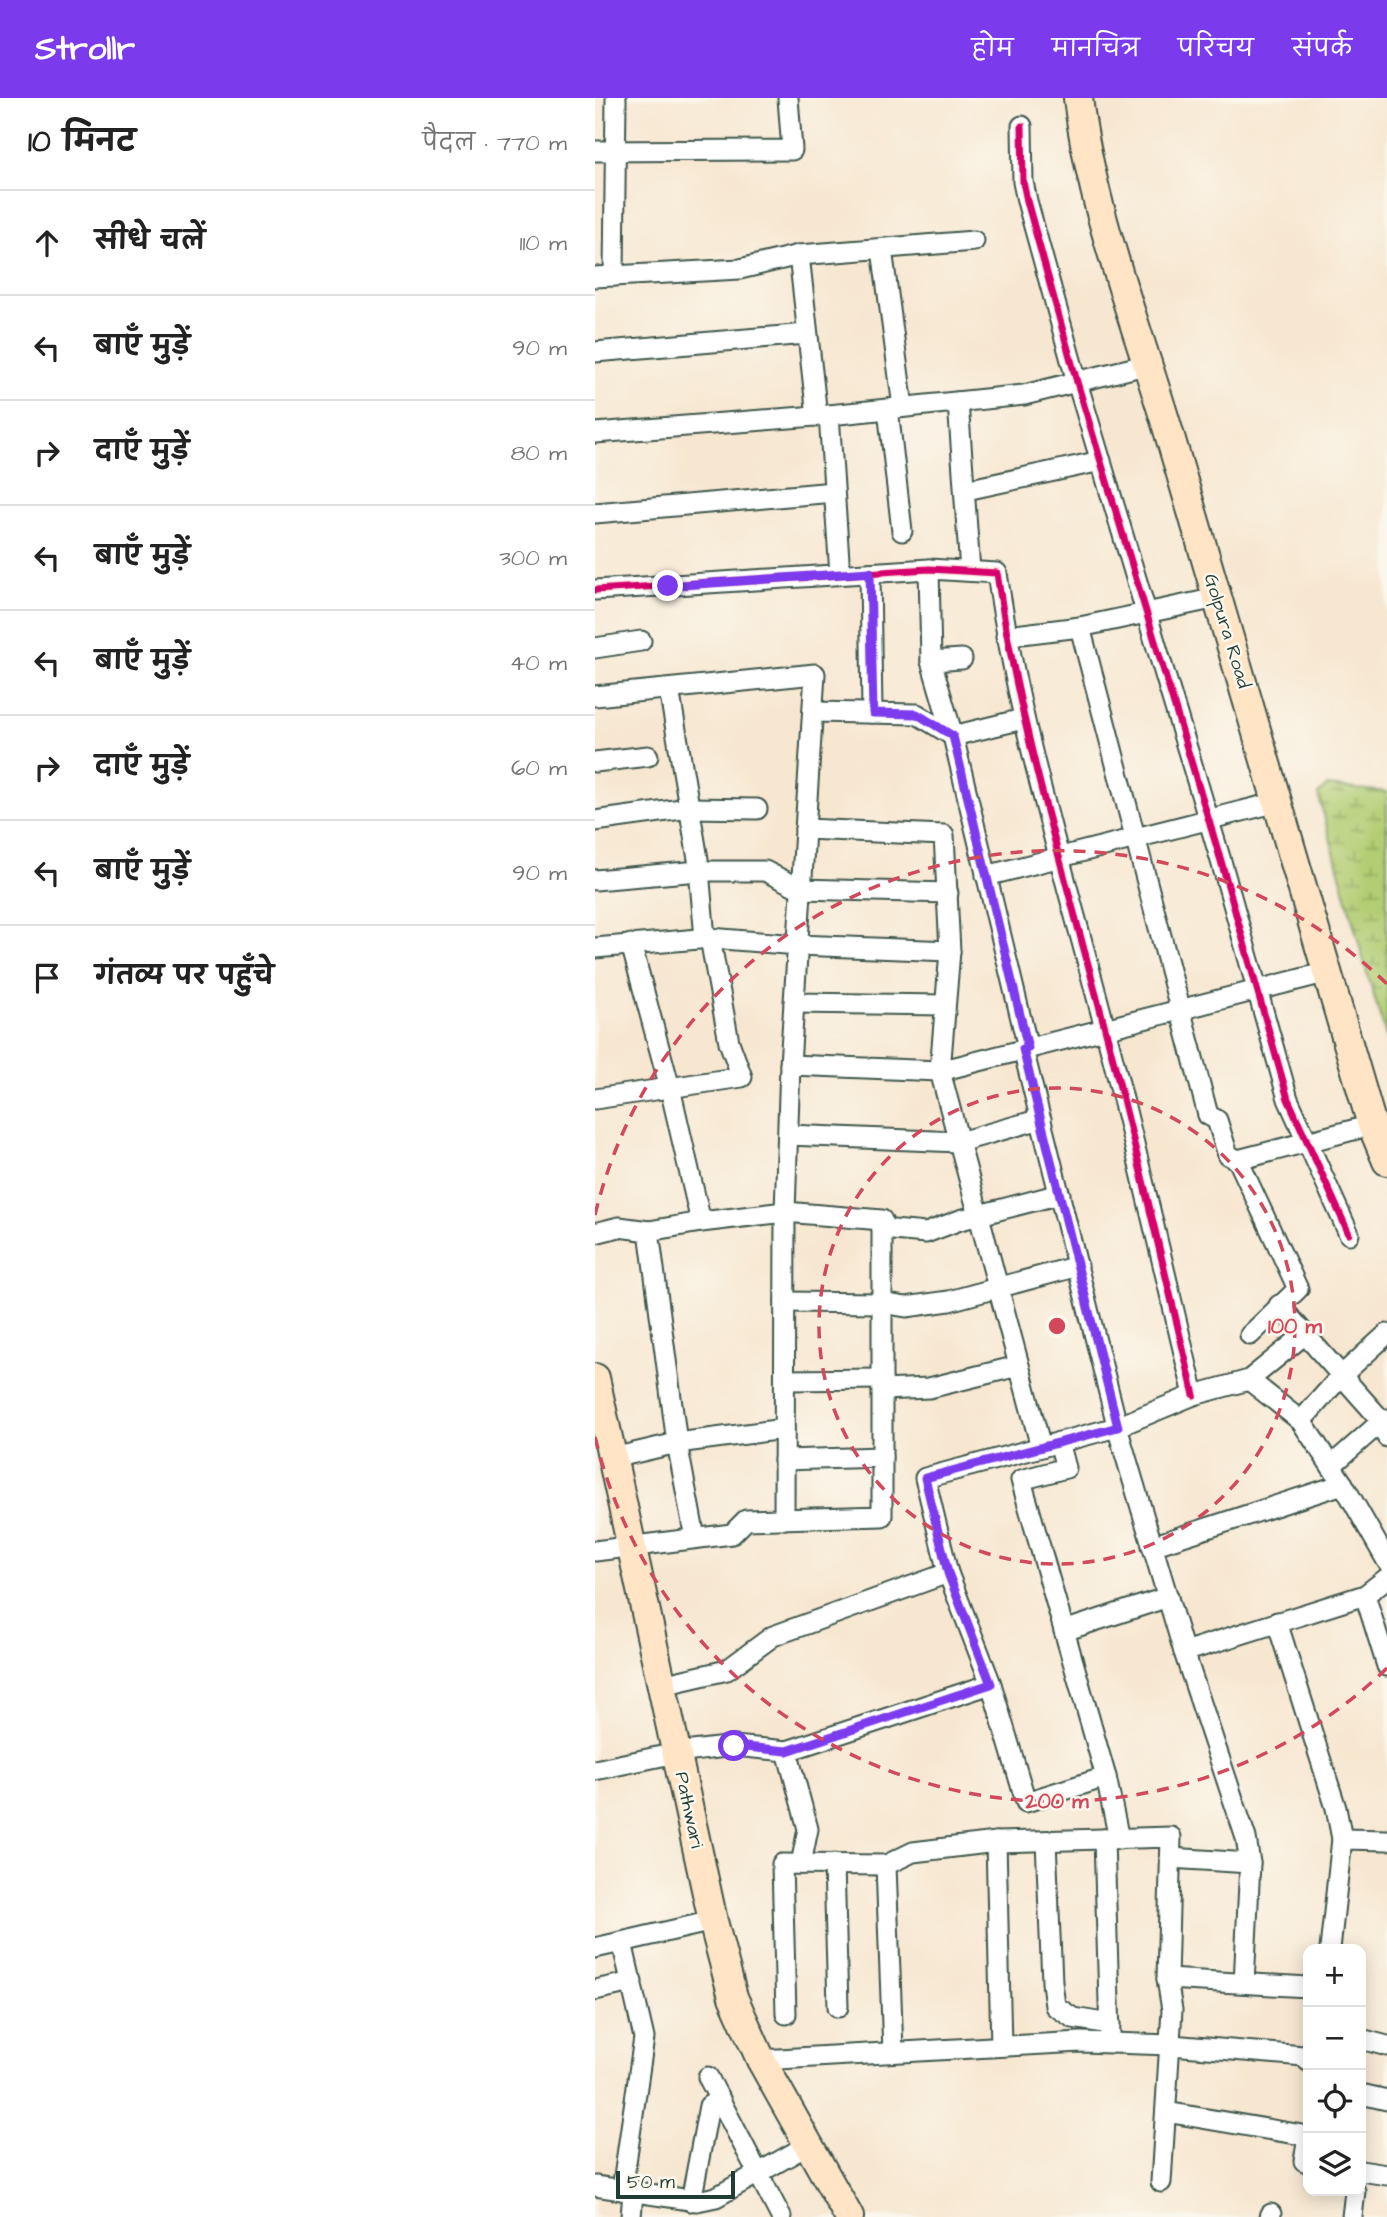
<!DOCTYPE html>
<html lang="hi">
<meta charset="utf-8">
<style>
body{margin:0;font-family:"Architects Daughter","Playpen Sans Deva",sans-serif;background:#f6f6f6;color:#222}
.controls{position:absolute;right:21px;bottom:21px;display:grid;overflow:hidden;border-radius:14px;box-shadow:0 4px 18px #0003}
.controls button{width:63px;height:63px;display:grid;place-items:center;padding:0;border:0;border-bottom:2px solid #e0e0e0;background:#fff;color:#222;font:35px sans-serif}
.scale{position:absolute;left:21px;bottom:18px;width:119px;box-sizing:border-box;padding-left:7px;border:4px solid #1f3d34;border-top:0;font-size:19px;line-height:24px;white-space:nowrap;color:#1f3d34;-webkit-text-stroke:5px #fbf7ec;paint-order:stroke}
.stop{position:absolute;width:21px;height:21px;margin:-16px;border:5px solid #7c3aed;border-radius:50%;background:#fff}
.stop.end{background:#7c3aed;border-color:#fff;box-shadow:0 2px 7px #0008}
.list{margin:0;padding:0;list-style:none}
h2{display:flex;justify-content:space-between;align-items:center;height:91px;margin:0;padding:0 28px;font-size:30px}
h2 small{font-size:23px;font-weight:400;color:#767676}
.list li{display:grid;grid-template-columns:46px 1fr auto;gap:21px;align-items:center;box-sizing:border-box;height:105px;padding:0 28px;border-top:2px solid #e0e0e0}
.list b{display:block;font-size:26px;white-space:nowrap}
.list em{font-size:23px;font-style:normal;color:#767676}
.icon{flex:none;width:38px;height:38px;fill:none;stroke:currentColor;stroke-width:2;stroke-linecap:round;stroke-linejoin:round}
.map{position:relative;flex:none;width:792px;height:2119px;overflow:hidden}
header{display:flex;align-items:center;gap:42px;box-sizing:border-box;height:98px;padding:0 35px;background:#7c3aed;color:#fff}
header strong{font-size:33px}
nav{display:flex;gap:38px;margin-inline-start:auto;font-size:24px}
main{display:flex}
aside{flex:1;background:#fff}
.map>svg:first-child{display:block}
</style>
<header>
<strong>Strollr</strong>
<nav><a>होम</a><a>मानचित्र</a><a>परिचय</a><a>संपर्क</a></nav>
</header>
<main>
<aside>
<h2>10 मिनट<small>पैदल · 770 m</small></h2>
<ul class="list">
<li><svg class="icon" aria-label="ahead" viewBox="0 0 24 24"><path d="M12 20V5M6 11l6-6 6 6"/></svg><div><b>सीधे चलें</b></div><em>110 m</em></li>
<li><svg class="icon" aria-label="left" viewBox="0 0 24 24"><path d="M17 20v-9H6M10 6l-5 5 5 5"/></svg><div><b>बाएँ मुड़ें</b></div><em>90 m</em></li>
<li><svg class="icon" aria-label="right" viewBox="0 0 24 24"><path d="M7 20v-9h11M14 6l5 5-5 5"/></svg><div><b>दाएँ मुड़ें</b></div><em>80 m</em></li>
<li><svg class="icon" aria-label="left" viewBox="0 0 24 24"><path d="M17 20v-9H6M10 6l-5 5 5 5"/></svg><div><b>बाएँ मुड़ें</b></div><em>300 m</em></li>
<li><svg class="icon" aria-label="left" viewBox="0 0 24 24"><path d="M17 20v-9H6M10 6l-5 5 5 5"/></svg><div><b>बाएँ मुड़ें</b></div><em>40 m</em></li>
<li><svg class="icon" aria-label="right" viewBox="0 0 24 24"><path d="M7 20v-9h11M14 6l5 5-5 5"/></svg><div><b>दाएँ मुड़ें</b></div><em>60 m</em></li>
<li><svg class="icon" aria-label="left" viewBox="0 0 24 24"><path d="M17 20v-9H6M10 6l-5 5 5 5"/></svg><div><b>बाएँ मुड़ें</b></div><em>90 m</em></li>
<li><svg class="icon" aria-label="arrive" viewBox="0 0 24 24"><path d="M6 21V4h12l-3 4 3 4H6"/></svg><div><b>गंतव्य पर पहुँचे</b></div></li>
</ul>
</aside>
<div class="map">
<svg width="792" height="2119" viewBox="0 0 792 2119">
<defs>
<pattern id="wetland-marsh" width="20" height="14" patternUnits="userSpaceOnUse" patternTransform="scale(1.75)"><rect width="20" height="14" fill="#b2cd73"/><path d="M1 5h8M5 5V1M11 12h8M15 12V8" fill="none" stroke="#90a85f"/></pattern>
</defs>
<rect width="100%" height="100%" fill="#fbf7ec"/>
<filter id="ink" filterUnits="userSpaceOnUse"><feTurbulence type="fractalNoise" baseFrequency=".0143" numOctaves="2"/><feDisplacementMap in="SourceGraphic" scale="14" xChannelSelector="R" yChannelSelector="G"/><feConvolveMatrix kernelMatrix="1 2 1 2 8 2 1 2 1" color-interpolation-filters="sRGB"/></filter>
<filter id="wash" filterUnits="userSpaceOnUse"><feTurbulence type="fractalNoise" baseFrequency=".00686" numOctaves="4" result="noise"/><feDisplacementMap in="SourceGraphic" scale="28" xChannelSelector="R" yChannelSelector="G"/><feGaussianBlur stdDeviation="1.57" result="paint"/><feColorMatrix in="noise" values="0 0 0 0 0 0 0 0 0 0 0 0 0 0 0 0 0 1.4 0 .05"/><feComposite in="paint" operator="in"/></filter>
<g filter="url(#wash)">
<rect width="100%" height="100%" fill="#f7e7d1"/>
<!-- wetland -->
<path fill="url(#wetland-marsh)" stroke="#688554" stroke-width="2" d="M 732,688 L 792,694 L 792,941 L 774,882 L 723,696 Z"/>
</g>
<g filter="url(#ink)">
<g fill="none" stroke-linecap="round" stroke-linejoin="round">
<!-- street casing -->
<g stroke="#3f564c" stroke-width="23">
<g id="street">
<path d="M 427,28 L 428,84 L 432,103 L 482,284 L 626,763 L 693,1001 L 754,1136"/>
<path d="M 0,53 L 197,52 L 193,0"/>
<path d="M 287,151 L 308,309"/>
<path d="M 204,157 L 222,318"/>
<path d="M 19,178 L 21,0"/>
<path d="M 0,179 L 145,171 L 204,157 L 379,143"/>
<path d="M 0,254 L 211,236"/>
<path d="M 363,304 L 375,473"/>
<path d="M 293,311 L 307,433"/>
<path d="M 234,317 L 245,476"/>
<path d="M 0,335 L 234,317 L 429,297 L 554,266"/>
<path d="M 371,392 L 506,363"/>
<path d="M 0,415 L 239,394"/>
<path d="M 334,471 L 336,563 L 367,561"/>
<path d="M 275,475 L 277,615"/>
<path d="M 0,492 L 334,471 L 402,475 C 423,623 467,767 505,911 C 539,1039 568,1168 599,1297"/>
<path d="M 485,529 L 613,1017 L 622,1022 L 633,1057 L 643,1062 L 703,1191 L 655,1237"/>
<path d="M 411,538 L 485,529 L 622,500"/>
<path d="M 0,550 L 46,543"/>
<path d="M 336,563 L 358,638"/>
<path d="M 74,591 L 103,761 L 110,840"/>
<path d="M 0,598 L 220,576 L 195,967 L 190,1114 L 189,1421"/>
<path d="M 218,614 L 322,616 L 358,638"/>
<path d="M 428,621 L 358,638 L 433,950"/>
<path d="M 0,664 L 53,658"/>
<path d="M 0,723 L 94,710 L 162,711"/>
<path d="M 210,731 L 349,737 L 355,853 L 345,973 L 446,1349"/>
<path d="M 391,778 L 683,704"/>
<path d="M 0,782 L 104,773 L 170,773 L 206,791 L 353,795"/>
<path d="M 36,846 L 75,990 L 106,1124"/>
<path d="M 0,850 L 115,840 L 203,847 L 355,853"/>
<path d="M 199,905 L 350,907"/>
<path d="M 428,951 L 525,1339 L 589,1554 L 651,1740 L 655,1765 L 649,1885"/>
<path d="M 195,967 L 345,973 L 733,874"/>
<path d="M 0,1001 L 147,979 L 134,944 L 115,840"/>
<path d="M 193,1037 L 364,1044 L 446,1021"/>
<path d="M 643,1062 L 777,1027"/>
<path d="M 287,1131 L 331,1135 L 365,1122 L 465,1096"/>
<path d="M 0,1135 L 24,1129 L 54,1133 L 82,1345 L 100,1440"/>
<path d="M 190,1204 L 287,1205 L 311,1209 L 354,1203 L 483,1168"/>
<path d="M 684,1207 L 787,1323 L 792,1339"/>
<path d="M 190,1282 L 287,1281"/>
<path d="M 654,1282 L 710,1236"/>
<path d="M 287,1292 L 334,1290 L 423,1268"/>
<path d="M 706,1323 L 746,1278 L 792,1236"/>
<path d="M 464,1344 L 471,1370 L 426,1382 L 511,1679 L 524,1741"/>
<path d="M 18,1360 L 82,1345 L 189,1331"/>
<path d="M 189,1362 L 287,1359"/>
<path d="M 736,1368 L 787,1323 L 792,1321"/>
<path d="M 557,1448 L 748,1386"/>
<path d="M 0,1453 L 137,1436 L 151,1422 L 287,1418 L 287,1122 L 190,1114 L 106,1124 L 54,1133"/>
<path d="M 770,1497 L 792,1568"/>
<path d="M 682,1524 L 741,1710 L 747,1741 L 735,1851"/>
<path d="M 469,1533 L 573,1499"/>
<path d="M 589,1554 L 770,1497 L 792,1480"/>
<path d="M 67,1587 L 132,1572 L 178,1538 L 353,1475"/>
<path d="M 192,1653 L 213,1731 L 206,1766"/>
<path d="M 0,1672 L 81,1655 L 139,1648 L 192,1653 L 396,1586"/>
<path d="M 511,1679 L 431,1704 L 396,1586 L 353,1475 L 330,1380 L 522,1329 L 599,1297 L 654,1282 L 706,1323 L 748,1386 L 792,1463"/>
<path d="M 509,1741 L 515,1937"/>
<path d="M 747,1741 L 792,1742"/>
<path d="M 451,1743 L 457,1884 L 460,1908 L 478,1920 L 515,1926"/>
<path d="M 401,1744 L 406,1948"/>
<path d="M 575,1760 L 655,1765"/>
<path d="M 239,1766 L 243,1909"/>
<path d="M 291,1767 L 298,1954"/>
<path d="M 27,1844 L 49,1940 L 27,2092"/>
<path d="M 0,1850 L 118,1823"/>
<path d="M 572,1881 L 713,1889"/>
<path d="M 0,1892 L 37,1884"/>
<path d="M 191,1916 L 187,1766 L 291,1767 L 318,1754 L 401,1744 L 576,1739 L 572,1881 L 577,1912 L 566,2084"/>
<path d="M 766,1941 L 792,1948"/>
<path d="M 166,1962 L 486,1944 L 576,1947 L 709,1958 L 713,1963"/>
<path d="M 113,1979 L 186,2119"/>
<path d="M 766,1996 L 792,2002"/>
<path d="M 571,2014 L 713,2038 L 709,2063 L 713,2064"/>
<path d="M 766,2073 L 792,2077"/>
<path d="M 0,2088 L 102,2103 L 121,2099 L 213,2047"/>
<path d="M 96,2103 L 114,2008 L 125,2001"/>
<path d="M 36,2119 L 38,2094"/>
<path d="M 675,2119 L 676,2116"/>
<path d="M 757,2119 L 760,2093"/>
</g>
</g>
<!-- secondary casing -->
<g stroke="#3f564c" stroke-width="32">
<g id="secondary">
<path d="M 483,0 C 497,115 543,230 576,342 C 642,570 710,798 777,1027 L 792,1063"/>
<path d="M 0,1280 L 118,1823 L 138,1899 L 166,1962 L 254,2119"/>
</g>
</g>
<!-- street -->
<use href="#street" stroke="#fff" stroke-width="19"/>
<!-- secondary -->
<use href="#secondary" stroke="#ffe4c6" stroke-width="28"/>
<!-- cycleway casing -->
<g stroke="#fbf7ec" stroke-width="11">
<g id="cycleway">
<path d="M 427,28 L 428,84 L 432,103 L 482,284 L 626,763 L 693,1001 L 754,1136"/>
<path d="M 0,492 L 334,471 L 402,475 C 423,623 467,767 505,911 C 539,1039 568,1168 599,1297"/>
</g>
</g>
<!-- cycleway -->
<use href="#cycleway" stroke="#d6006c" stroke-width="7"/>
</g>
</g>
<g fill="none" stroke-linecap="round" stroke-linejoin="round" filter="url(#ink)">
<!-- route -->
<path stroke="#7c3aed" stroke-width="9" d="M 73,488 L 275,474 L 278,615 L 322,616 L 358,638 L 433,950 L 428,951 L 523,1329 L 330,1380 L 353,1475 L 396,1586 L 192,1653 L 139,1648"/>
</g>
<!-- distance rings -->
<g fill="none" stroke="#d1495b" stroke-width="3.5" stroke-dasharray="12 9">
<circle cx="462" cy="1228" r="238"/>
<path d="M792 1570A475 475 0 0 1 0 1339M0 1117A475 475 0 0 1 792 886"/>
</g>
<g text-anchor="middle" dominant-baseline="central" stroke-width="5" stroke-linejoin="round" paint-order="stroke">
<!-- street labels -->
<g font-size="19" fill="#1f3d34" stroke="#fbf7ec">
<text transform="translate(632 533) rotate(73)">Golpura Road</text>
<text transform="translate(94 1712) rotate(78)">Pathwari</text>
</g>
</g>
<circle cx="462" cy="1228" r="10" fill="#d1495b" stroke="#fbf7ec" stroke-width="3.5"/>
<g font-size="21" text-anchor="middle" font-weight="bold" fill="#d1495b" stroke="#fbf7ec" stroke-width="5" stroke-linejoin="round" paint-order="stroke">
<text x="700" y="1235">100 m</text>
<text x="462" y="1710">200 m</text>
</g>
</svg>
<div class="controls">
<button>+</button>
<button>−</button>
<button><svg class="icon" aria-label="locate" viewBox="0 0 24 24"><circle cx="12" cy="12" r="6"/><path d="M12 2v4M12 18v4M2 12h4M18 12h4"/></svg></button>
<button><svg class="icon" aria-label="layers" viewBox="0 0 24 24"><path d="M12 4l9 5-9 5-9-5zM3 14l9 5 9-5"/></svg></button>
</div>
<div class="scale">50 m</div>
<div class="stop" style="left:139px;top:1648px"></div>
<div class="stop end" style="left:73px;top:488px"></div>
</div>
</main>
